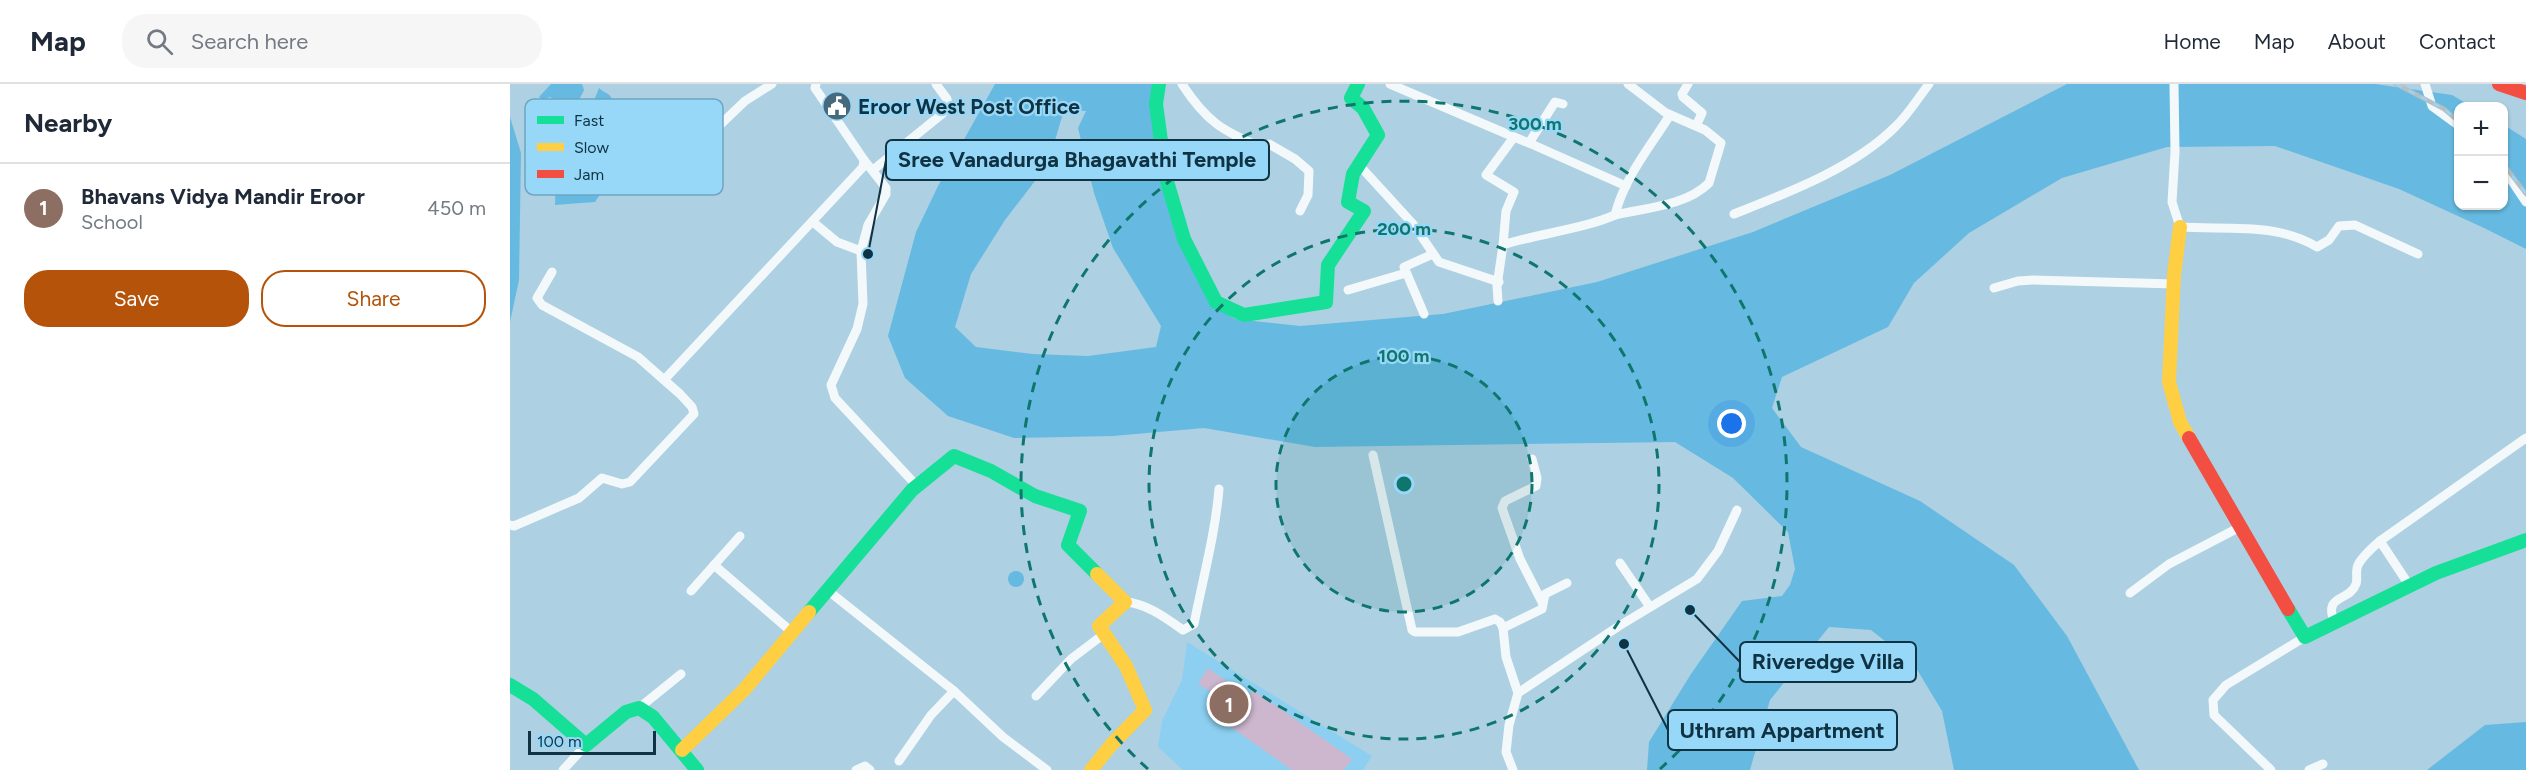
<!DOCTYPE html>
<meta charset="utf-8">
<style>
body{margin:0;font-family:Figtree,sans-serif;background:#f6f6f7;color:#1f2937}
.controls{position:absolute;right:18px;top:18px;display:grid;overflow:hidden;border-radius:12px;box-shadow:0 2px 4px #0004}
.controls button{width:54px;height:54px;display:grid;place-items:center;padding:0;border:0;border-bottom:2px solid #e0e1e3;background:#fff;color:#1f2937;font:30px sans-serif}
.scale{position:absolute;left:18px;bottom:15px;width:128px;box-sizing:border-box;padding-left:6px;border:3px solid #0f3343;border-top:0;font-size:16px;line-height:21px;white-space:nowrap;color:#0f3343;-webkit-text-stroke:4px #97d7f8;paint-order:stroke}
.you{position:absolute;left:1222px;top:340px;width:21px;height:21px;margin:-15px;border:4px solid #fff;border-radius:50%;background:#1a73e8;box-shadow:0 0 0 9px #1a73e833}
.badge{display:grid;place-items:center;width:39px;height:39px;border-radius:50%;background:#b45309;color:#fff;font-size:20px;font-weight:700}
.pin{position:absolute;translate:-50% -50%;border:3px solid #fff;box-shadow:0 2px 6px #0006}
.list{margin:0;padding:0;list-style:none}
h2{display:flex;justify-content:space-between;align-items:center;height:78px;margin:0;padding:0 24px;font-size:26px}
h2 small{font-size:20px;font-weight:400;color:#747a83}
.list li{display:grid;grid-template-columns:39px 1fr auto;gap:18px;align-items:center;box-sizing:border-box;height:90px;padding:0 24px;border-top:2px solid #e0e1e3}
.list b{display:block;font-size:22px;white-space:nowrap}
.list p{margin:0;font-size:20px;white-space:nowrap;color:#747a83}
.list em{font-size:20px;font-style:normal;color:#747a83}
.actions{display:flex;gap:12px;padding:18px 24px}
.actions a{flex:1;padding:14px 0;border:2px solid #b45309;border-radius:24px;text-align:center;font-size:21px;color:#b45309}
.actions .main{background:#b45309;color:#fff}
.icon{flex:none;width:33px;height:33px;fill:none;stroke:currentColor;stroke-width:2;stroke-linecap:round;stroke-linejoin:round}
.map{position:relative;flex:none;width:2016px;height:686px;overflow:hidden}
header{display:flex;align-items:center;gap:36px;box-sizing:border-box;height:84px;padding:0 30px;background:#fff;border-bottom:2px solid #e0e1e3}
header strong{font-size:28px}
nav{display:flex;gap:33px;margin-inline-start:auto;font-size:21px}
.search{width:420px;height:54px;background:#f6f6f7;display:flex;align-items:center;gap:15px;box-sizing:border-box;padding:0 21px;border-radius:24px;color:#747a83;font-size:22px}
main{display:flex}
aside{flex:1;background:#fff}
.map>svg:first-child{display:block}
</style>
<header>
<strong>Map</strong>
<div class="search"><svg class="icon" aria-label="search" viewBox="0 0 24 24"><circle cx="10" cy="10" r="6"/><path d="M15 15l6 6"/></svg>Search here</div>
<nav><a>Home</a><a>Map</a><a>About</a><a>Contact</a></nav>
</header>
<main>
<aside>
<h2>Nearby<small></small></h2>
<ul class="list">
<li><span class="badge" style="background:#8d6e63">1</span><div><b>Bhavans Vidya Mandir Eroor</b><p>School</p></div><em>450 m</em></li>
</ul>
<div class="actions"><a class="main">Save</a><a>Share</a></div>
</aside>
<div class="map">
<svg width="2016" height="686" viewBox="0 0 2016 686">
<rect width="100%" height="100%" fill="#add0e2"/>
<!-- built -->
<path fill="#8dcff1" d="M 677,558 L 862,672 L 853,686 L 673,686 L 648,663 L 652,637 L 672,596 Z"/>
<!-- green -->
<g fill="#cdb7cf">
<path d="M 698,584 L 727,605 L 717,617 L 688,600 Z"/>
<path d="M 743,606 L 842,675 L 834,686 L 782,686 L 718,641 Z"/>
</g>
<!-- water -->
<g fill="#66bae1" fill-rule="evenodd">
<path d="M 41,0 L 72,0 L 74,6 L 69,16 L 74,20 L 83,19 L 89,4 C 92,7 95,8 98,10 C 107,17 100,28 98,36 L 102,39 L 96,48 L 78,36 L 77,26 L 72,23 L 61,31 C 53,27 49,18 40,13 L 32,16 L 29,13 Z"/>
<path d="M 485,0 L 645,0 L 648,73 L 699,219 L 725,235 L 790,242 L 933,230 L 1087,198 L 1243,148 L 1380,91 L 1557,0 L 1865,0 L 1942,11 L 1961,22 L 1948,22 L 1948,122 L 1994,122 L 1994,41 L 2016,55 L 2016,165 L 1974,144 L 1889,105 L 1765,62 L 1657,63 L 1552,94 L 1459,149 L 1404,199 L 1378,243 L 1272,293 L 1262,324 L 1291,363 L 1410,417 L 1504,481 L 1557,552 L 1629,686 L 1444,686 L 1432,627 L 1403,579 L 1361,546 L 1319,543 L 1260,616 L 1240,686 L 1137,686 L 1139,658 L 1181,590 L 1232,517 L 1272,512 L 1280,501 L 1285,485 L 1278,448 L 1223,394 L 1165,358 L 805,363 L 694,344 L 603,352 L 504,354 L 438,332 L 395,294 L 378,252 L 406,148 L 428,102 ZM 554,26 L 576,27 L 568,44 L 584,109 L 603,164 L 651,242 L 646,263 L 578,272 L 523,270 L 466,263 L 445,243 L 461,190 L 495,136 L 538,80 Z"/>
<path d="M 0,33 L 11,69 L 9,196 L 0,238 Z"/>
<path d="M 46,80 L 72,92 L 83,99 L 91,109 L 85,118 L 45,121 Z"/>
<circle cx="506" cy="495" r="8"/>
<path d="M 2016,638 L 2016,686 L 1917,686 L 1975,641 Z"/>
</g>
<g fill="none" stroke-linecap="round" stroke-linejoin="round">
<!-- street -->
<g stroke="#f3f8fb" stroke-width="9">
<path d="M 672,0 C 696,37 712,47 753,64 L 728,89"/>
<path d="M 880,0 L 1004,53"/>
<path d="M 1118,0 L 1156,29 L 1195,46 L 1211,59 L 1199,99 C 1176,122 1135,124 1105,131 C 1114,94 1140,63 1160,31"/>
<path d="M 1178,0 L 1172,10 L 1173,13 L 1192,29 L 1186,42"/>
<path d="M 1664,0 L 1665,68 L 1662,118 L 1670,143 C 1716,146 1766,138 1807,163 L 1819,156 L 1829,142 L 1845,141 L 1908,170"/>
<path d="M 1915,0 L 1922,22 L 1948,41"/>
<path d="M 157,56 L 182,22 L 211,40 L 235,17 L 262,0"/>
<path d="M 1019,59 L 1116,102"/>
<path d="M 753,64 L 759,60 L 785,75 L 799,87 L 798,111 L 790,127"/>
<path d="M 354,76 L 376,104 L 376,110 L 358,141 L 351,167 L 353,220 L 347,245 L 321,301 L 325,314 L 407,402"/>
<path d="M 849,81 L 903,140 L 929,178 L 989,198"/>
<path d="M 1994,85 L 2016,118"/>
<path d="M 363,86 L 432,30 L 438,22 L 437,15 L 426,0"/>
<path d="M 1224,130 C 1277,109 1344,84 1385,43 C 1398,31 1408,14 1419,0"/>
<path d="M 303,138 L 327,158 L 351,167"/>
<path d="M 993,161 L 996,127 L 1004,108 L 976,91 L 1004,53 L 1019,59 L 1045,18 L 1053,20"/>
<path d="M 1484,204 L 1508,197 L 1523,196 L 1664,200"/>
<path d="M 838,206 L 896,189"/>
<path d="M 988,217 L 987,202 L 993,161 C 1030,149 1070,146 1105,131"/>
<path d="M 914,230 L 894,183 L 923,170"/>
<path d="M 154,296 L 353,83 L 354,76 L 305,4 L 306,0"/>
<path d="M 863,371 L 902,546 L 905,548 L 948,548 L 985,535 L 990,538 L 993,544"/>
<path d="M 1022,375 L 1027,394 L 1026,402 L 995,417 L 992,424 L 1010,475 L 1032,518"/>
<path d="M 0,441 L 4,442 L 69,414 L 92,394 L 112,400 L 120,398 L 184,330 L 182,323 L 170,310 L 128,273 L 32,221 L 27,214 L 42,188"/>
<path d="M 1110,479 L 1140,523"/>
<path d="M 204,481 L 283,549"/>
<path d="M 1899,501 L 1870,457 L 2016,354"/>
<path d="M 316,505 L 444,607"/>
<path d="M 181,507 L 230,452"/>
<path d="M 1620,509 L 1659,480 L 1730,443"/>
<path d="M 615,518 C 636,519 656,534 673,546 L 684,540 C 693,494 705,451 709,405"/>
<path d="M 1825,540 C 1812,509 1839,519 1846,500 C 1848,495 1845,487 1848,481 C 1852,473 1863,463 1870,457"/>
<path d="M 1008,609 L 996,573 L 993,544 L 1032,525 L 1035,510 L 1057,499"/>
<path d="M 526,612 L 561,575 L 594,550"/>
<path d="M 129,624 L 171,590"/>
<path d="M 389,677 L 421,631 L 444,607 L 493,653 L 537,686"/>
<path d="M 53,686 L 76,661"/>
<path d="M 346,686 L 355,682 L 360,686"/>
<path d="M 1003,686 L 996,668 L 999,641 L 1008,609 L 1109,542 L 1187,495 L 1208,467 L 1227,426"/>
<path d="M 1761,686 L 1704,631 L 1703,616 L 1716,601 L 1795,553"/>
<path d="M 1799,686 L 1813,680"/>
</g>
<!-- fast -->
<g stroke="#16e098" stroke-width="14">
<path d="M 649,0 L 646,20 L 656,94 L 674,155 L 706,218 L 734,231 L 816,218 L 818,181 L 854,127 L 838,118 L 843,90 L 868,51 L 853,24 L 841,14 L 848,0"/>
<path d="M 1778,525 L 1795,553 L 1926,489 L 2016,456"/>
<path d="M 299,528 L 402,406 L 444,372 L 481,387 L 525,412 L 570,427 L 558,461 L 587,490"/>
<path d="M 0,601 L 23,615 L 76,661 L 116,628 L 129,624 L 143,633 L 187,686"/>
</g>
<!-- slow -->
<g stroke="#ffcf43" stroke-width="14">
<path d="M 1670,143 L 1664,191 L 1659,298 L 1670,338 L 1679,354"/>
<path d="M 172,666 L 234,606 L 299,528"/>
<path d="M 581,686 L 601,661 L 635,626 L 616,582 L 589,542 L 615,518 L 587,490"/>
</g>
<!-- jam -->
<g stroke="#f24e42" stroke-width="14">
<path d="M 1989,0 L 2016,9"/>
<path d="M 1679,354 L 1778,525"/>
</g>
<!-- rail casing -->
<g stroke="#b4bfc4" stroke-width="4.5">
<g id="rail">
<path d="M 1886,0 L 1934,25 L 1948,37"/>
<path d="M 1994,81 L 2016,110"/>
</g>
</g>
<!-- rail -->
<use href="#rail" stroke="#97d7f8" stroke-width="2" stroke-dasharray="7" stroke-linecap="butt"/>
</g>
<!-- distance rings -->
<circle cx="894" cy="400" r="128" fill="#0f766e" fill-opacity=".12"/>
<g fill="none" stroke="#0f766e" stroke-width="3" stroke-dasharray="10 8">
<circle cx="894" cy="400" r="128"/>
<circle cx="894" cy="400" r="255"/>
<path d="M638 685A383 383 0 1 1 1150 685"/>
</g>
<!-- icons -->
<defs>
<g id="civic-disc" transform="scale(1.5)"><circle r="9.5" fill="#466a7b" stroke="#97d7f8"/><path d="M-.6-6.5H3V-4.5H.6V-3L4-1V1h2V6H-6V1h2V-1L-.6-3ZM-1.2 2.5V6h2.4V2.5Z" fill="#fff"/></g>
</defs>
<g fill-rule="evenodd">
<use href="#civic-disc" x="327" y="22"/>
</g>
<g text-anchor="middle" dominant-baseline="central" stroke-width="4.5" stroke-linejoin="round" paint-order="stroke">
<!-- poi labels -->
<g font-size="21" font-weight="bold" fill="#0f3343" stroke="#97d7f8" text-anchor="start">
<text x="348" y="22">Eroor West Post Office</text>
</g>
</g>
<!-- legend -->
<rect x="15" y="15" width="198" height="96" rx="9" fill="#97d7f8" stroke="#6ea6c2" stroke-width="1.5"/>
<rect x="27" y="32" width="27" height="8" fill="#16e098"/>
<rect x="27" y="59" width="27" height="8" fill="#ffcf43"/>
<rect x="27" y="86" width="27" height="8" fill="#f24e42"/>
<g font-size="16" fill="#0f3343">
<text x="64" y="42">Fast</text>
<text x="64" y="69">Slow</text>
<text x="64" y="96">Jam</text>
</g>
<circle cx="894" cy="400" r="9" fill="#0f766e" stroke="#97d7f8" stroke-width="3"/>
<g font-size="18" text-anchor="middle" font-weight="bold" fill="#0f766e" stroke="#97d7f8" stroke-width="4.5" stroke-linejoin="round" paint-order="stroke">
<text x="1025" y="46">300 m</text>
<text x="894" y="151">200 m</text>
<text x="894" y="278">100 m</text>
</g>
<!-- callouts -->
<path fill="none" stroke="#0f3343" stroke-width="2" d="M358 170L376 76M1180 526L1230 578M1114 560L1158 646"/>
<g fill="#0f3343" stroke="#97d7f8" stroke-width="2">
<circle cx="358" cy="170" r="6"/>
<circle cx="1180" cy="526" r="6"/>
<circle cx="1114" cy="560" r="6"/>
</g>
<g fill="#97d7f8" stroke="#0f3343" stroke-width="2">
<rect x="376" y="56" width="383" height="40" rx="6"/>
<rect x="1230" y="558" width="176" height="40" rx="6"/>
<rect x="1158" y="626" width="229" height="40" rx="6"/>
</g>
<g font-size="22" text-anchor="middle" font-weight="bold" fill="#0f3343">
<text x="567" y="83">Sree Vanadurga Bhagavathi Temple</text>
<text x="1318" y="585">Riveredge Villa</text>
<text x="1272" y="654">Uthram Appartment</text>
</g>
</svg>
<div class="controls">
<button>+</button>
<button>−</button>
</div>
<div class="scale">100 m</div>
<div class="you"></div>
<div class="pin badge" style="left:719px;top:620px;background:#8d6e63">1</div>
</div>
</main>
